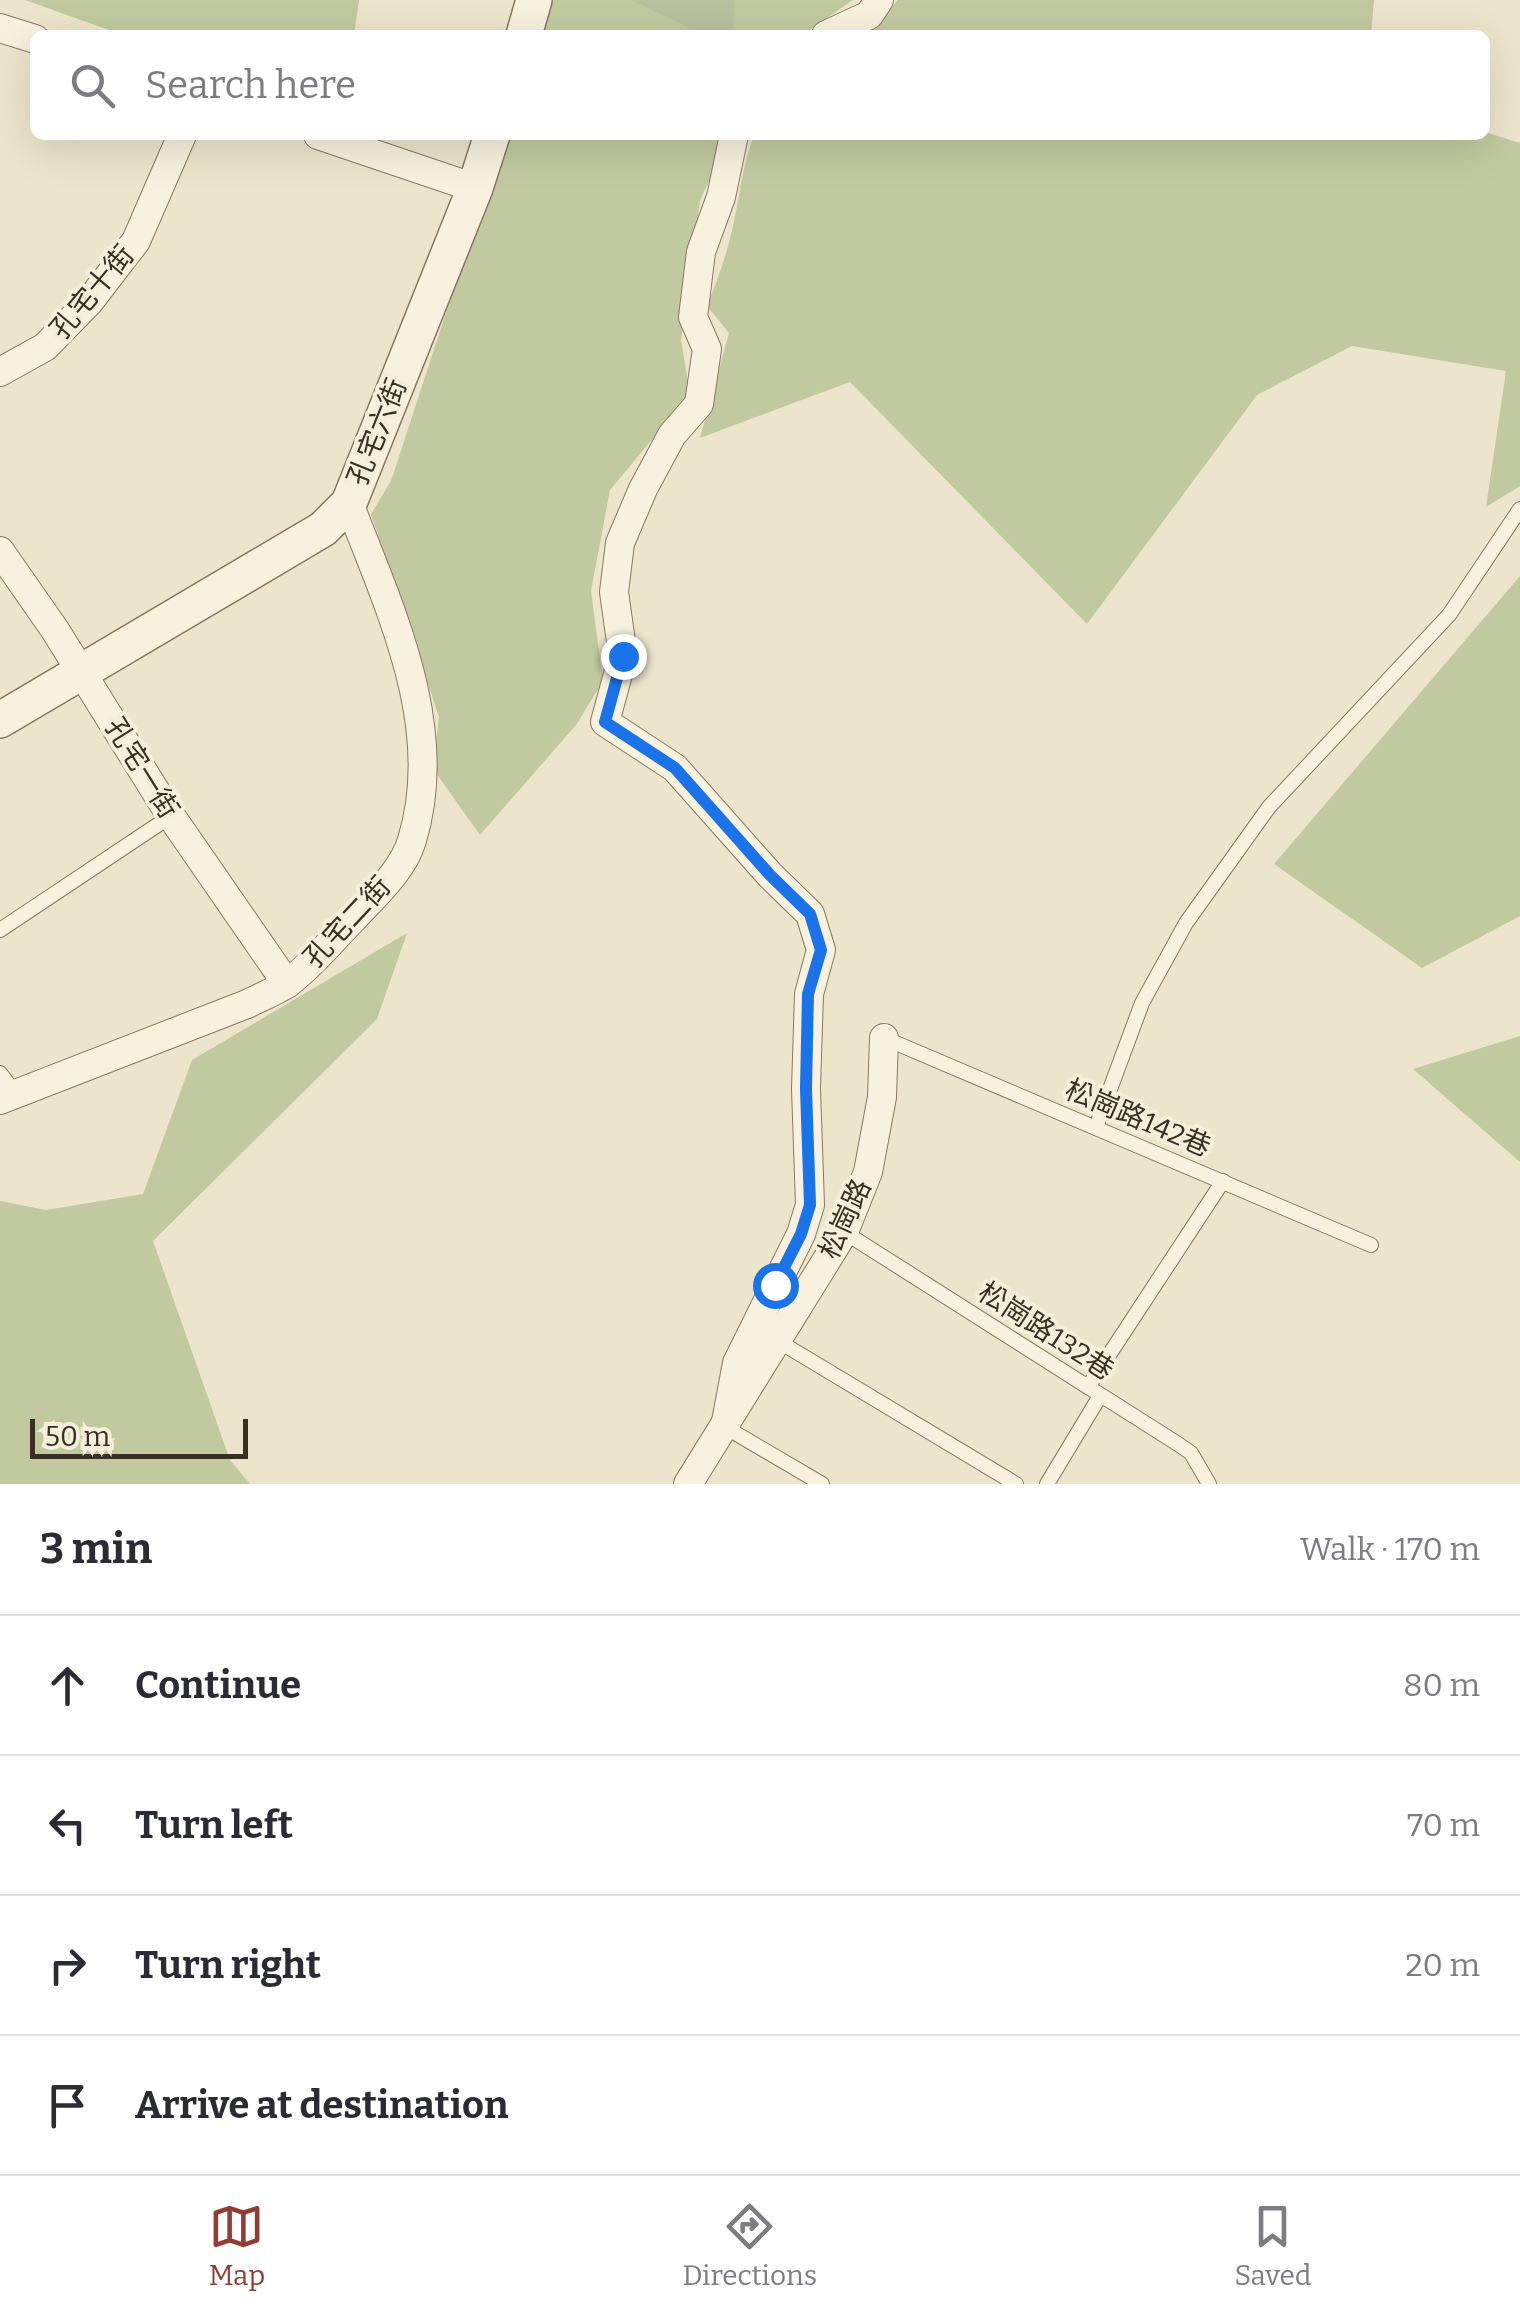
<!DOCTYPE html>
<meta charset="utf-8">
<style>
body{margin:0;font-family:Bitter,"Noto Sans TC",serif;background:#f2f2f3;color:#2b2b33}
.scale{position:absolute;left:30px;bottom:25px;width:218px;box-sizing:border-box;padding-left:10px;border:5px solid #392f22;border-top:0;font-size:28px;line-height:35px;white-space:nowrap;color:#392f22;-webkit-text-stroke:8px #f4eeda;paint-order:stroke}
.stop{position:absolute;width:30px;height:30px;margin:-22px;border:8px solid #1a73e8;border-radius:50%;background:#fff}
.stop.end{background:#1a73e8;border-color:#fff;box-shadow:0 2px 10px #0008}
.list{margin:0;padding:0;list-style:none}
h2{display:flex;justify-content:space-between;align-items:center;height:130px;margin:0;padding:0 40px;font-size:42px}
h2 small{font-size:32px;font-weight:400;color:#7c7c81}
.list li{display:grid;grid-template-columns:65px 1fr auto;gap:30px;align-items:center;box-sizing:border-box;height:140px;padding:0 40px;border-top:2px solid #e1e1e2}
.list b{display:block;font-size:38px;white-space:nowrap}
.list em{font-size:32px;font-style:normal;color:#7c7c81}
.icon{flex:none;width:55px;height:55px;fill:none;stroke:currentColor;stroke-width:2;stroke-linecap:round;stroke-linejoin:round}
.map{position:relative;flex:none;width:1520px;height:1484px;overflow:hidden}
.search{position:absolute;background:#fff;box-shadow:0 10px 40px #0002;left:30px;right:30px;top:30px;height:110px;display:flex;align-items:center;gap:25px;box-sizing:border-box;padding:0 35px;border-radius:15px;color:#7c7c81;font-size:38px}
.sheet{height:690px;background:#fff}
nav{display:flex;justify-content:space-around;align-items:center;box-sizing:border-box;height:140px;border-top:2px solid #e1e1e2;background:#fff;font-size:28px;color:#7c7c81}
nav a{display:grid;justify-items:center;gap:5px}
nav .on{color:#923c35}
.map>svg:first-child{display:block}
</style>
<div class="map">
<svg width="1520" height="1484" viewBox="0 0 1520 1484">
<rect width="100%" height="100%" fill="#ece5cb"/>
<!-- green -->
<g fill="#c1ca9f">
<path d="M 25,0 L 359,0 L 354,35 L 123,35 Z"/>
<path d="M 548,0 L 853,0 L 802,35 L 537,35 Z"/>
<path d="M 898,0 L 1374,0 L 1371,35 L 867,35 Z"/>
<path d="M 1485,132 L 1520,143 L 1520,486 L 1486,507 L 1506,371 L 1352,346 L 1257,395 L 1087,624 L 850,382 L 700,438 L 729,333 L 707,306 C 718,279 728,251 734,221 C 740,192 743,164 754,135 L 1485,135 Z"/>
<path d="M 504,135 L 729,135 L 700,201 L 681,340 L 690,394 L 610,490 L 591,591 L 603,681 L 576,725 L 480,835 L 433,769 L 439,717 L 371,514 L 391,481 Z"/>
<path d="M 1520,576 L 1520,916 L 1422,968 L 1274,864 Z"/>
<path d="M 407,933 L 377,1019 L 153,1241 L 230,1460 L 250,1484 L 0,1484 L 0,1201 L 46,1210 L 143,1194 L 192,1060 Z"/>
<path d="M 1520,1036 L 1520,1162 L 1413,1069 Z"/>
</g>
<!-- cemetery -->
<path fill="#b9c09d" d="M 631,0 L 734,0 L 733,35 L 696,35 L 684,25 Z"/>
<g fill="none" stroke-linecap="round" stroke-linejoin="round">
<!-- service casing -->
<g stroke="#887860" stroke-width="16">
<g id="service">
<path d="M 0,930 L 171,816"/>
<path d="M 884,1038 L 1371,1245"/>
<path d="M 0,1073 L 15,1093"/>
<path d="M 1096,1127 L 1142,1003 L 1186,923 L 1269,807 L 1449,615 L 1520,509"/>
<path d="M 844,1232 L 1178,1444 L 1191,1453 L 1209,1484"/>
<path d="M 778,1341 L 1016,1484"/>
<path d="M 1088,1387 L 1223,1181"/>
<path d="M 725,1427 L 822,1484"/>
<path d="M 1047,1484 L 1100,1396"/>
</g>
</g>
<!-- minor casing -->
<g stroke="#887860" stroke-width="30">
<g id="minor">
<path d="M 0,28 L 35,39"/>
<path d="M 826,35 L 869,15 L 879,0"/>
<path d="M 318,135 L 475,188"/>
<path d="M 0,372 L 45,347 L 89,302 L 136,241 L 182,135"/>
<path d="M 0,551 L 55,630 L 171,816 L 287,984"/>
<path d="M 0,1100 L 247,1004 C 261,997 276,991 288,983 C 312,965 332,940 353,919 C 374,896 403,871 412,840 C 447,726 389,608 349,503"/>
<path d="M 725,1427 L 737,1363 L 801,1234 L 810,1205 L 806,1089 L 809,994 L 821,950 L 810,914 L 770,875 L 675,768 L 605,722 L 623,656 L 614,592 L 620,543 L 643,489 L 672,435 L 699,404 L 707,349 L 693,317 L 701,252 L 721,197 L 734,135"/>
<path d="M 688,1484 L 844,1232 L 868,1172 L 882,1097 L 884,1038"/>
</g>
</g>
<!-- tertiary casing -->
<g stroke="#887860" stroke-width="38">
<g id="tertiary">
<path d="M 524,35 L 534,0"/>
<path d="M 0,720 L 323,529 L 349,503 L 475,188 L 492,135"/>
</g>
</g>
<!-- service -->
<use href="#service" stroke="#f7f1de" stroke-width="14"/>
<!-- minor -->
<use href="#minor" stroke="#f7f1de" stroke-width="28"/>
<!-- tertiary -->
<use href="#tertiary" stroke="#f7f1de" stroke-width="35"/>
</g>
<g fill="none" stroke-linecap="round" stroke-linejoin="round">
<!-- route -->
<path stroke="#1a73e8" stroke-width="12" d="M 623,656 L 605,722 L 675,768 L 770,875 L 810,914 L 821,950 L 808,994 L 806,1089 L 810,1205 L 801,1234 L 775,1285"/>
</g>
<g text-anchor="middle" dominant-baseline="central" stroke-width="8" stroke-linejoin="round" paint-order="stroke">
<!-- street labels -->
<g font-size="28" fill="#392f22" stroke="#f4eeda">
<text transform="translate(92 292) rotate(-50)">孔宅十街</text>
<text transform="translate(377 432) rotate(-68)">孔宅六街</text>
<text transform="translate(142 768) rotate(58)">孔宅一街</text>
<text transform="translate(347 922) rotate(-47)">孔宅二街</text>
<text transform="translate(1138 1118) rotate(23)">松崗路142巷</text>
<text transform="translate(845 1219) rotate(-65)">松崗路</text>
<text transform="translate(1046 1331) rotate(33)">松崗路132巷</text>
</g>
</g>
</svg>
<div class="scale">50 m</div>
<div class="stop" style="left:775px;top:1285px"></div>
<div class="stop end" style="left:623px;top:656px"></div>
<div class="search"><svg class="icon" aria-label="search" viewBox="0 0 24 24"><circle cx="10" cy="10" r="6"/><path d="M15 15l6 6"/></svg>Search here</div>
</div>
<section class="sheet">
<h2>3 min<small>Walk · 170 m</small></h2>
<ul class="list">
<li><svg class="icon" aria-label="ahead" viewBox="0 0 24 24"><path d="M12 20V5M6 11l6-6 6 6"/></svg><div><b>Continue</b></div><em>80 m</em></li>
<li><svg class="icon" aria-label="left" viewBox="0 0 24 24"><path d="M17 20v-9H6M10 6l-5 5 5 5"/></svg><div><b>Turn left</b></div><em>70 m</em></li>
<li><svg class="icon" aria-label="right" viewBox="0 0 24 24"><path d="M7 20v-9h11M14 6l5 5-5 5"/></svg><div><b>Turn right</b></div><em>20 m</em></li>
<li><svg class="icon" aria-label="arrive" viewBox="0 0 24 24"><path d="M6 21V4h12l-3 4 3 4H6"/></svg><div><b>Arrive at destination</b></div></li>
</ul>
</section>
<nav>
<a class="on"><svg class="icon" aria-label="map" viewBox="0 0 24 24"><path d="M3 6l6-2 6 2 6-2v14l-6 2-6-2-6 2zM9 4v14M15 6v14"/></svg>Map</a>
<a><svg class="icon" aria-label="directions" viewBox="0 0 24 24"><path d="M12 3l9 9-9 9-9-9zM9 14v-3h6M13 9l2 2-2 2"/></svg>Directions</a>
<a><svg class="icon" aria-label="saved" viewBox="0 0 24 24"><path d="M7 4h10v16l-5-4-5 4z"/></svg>Saved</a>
</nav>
